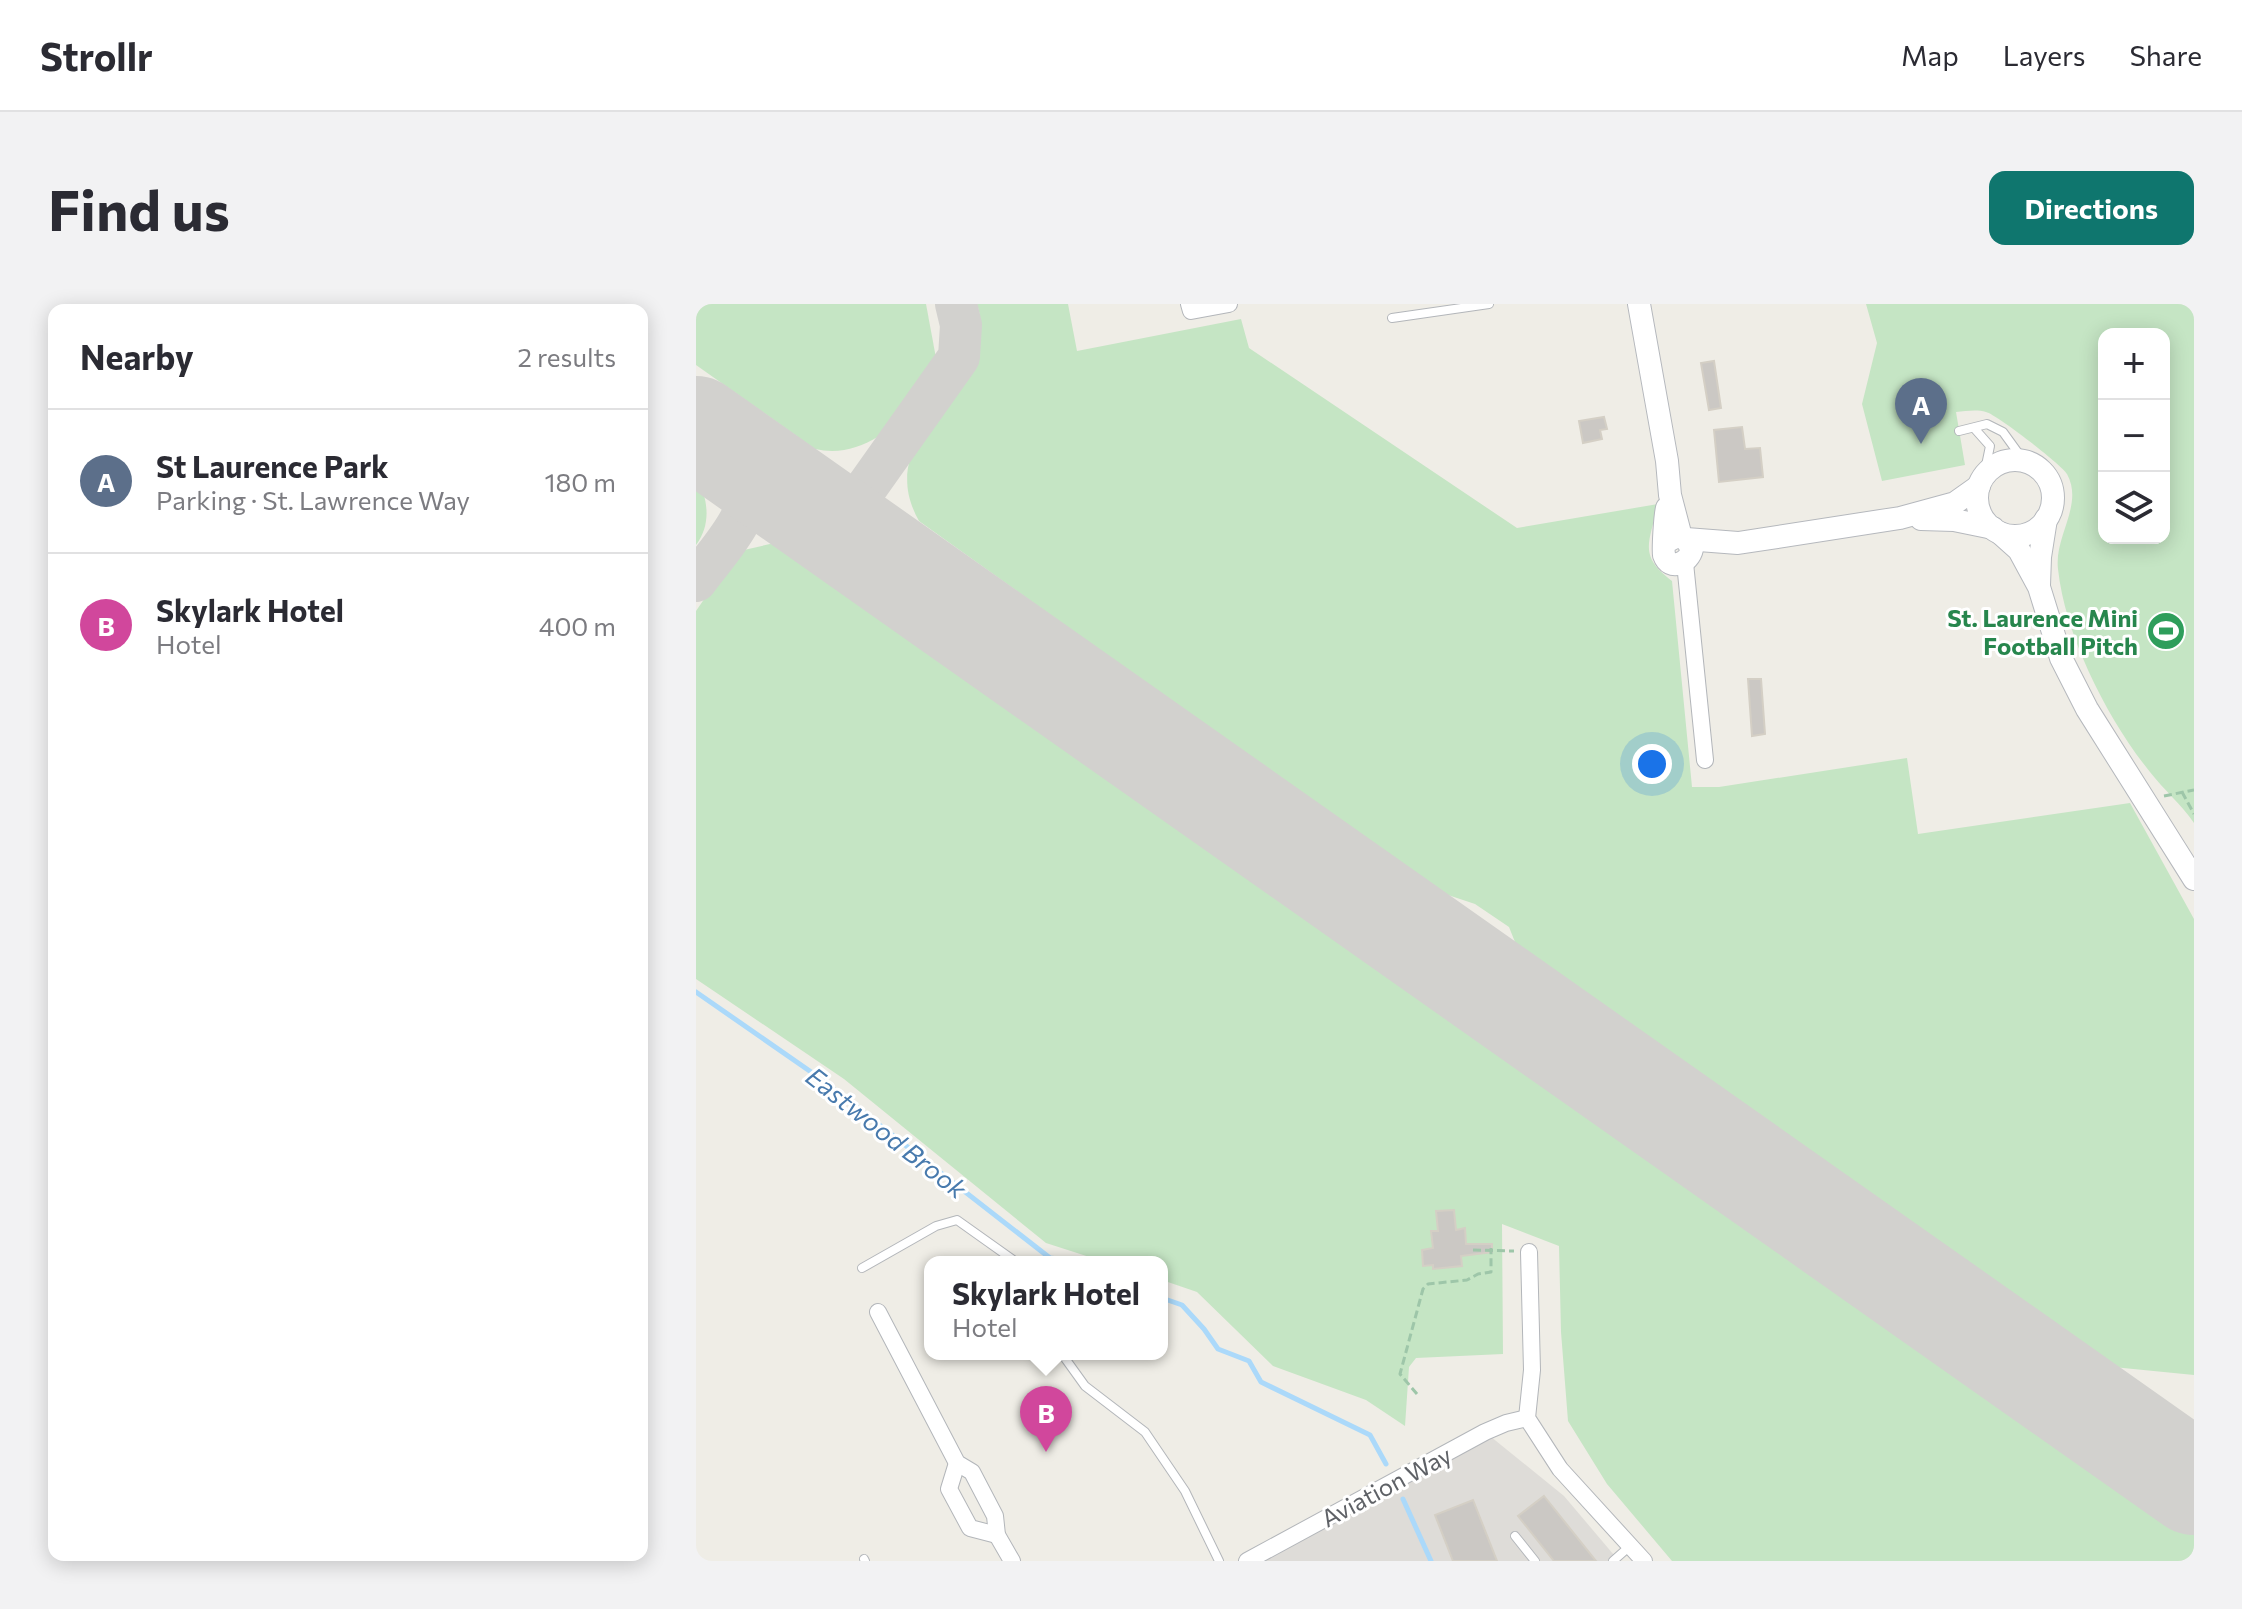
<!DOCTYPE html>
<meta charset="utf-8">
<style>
body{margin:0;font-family:Commissioner,sans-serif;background:#f2f2f3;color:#2b2b33}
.controls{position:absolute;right:24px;top:24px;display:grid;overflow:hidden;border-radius:16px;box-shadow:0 4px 20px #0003}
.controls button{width:72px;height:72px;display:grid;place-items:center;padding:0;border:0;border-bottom:2px solid #e1e1e2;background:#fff;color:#2b2b33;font:40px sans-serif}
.you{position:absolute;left:956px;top:460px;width:28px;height:28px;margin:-20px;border:6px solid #fff;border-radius:50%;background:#1a73e8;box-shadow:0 0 0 12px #1a73e833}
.badge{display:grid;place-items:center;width:52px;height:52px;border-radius:50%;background:#0f766e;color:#fff;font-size:26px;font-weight:700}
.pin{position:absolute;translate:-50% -66px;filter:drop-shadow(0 2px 4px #0008)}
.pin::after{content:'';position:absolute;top:42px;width:28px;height:24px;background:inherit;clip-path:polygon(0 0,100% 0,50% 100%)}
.popup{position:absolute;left:228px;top:952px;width:244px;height:104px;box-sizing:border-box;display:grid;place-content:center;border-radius:16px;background:#fff;filter:drop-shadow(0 2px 6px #0005);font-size:26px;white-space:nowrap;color:#7c7c81}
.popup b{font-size:30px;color:#2b2b33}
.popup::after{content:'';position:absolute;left:50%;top:100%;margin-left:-16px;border:16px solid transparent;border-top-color:#fff}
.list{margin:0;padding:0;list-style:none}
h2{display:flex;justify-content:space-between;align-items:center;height:104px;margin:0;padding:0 32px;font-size:34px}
h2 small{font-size:26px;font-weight:400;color:#7c7c81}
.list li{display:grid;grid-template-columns:52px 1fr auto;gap:24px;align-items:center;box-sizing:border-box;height:144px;padding:0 32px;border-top:2px solid #e1e1e2}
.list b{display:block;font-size:30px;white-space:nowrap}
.list p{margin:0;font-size:26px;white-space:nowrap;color:#7c7c81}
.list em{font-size:26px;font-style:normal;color:#7c7c81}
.icon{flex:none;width:44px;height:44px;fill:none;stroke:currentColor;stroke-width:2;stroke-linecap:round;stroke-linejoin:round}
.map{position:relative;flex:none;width:1498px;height:1257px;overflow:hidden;border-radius:16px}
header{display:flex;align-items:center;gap:48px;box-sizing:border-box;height:112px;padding:0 40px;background:#fff;border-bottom:2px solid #e1e1e2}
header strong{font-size:38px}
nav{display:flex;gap:44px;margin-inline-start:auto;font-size:28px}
.intro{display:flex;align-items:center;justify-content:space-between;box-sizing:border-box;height:192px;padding:0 48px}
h1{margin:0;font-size:56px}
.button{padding:20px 36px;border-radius:16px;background:#0f766e;color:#fff;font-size:28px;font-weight:700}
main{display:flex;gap:48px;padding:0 48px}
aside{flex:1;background:#fff;border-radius:16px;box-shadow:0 4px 20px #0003}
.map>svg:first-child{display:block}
</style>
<header>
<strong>Strollr</strong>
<nav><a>Map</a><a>Layers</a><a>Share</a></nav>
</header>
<div class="intro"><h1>Find us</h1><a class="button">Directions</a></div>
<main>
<aside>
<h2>Nearby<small>2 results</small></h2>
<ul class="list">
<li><span class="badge" style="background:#5c6f8a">A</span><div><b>St Laurence Park</b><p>Parking · St. Lawrence Way</p></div><em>180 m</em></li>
<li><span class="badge" style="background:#d1479c">B</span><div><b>Skylark Hotel</b><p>Hotel</p></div><em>400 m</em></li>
</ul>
</aside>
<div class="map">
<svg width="1498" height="1257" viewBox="0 0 1498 1257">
<rect width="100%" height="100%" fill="#efede6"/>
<!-- industrial -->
<path fill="#dedcd8" d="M 789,1128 L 868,1192 L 923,1257 L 552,1257 Z"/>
<!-- green -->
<g fill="#c5e5c4" fill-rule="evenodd">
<path d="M 0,0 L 230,0 L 240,54 L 183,132 C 162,145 142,150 119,145 L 0,61 Z"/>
<path d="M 281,0 L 372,0 L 381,47 L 545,15 L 553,44 L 821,224 L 962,200 C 954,238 941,251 976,277 L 996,483 L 1023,483 L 1211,454 L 1222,530 L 1434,499 L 1498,615 L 1498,1071 L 1407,1062 L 1297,984 L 1300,978 L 1132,859 L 1126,866 L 821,643 L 813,623 L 779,600 L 743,588 L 223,217 C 171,124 309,84 281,0 Z"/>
<path d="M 1170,0 L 1498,0 L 1498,519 C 1485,500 1468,486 1454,468 C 1412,416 1369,332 1362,265 C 1358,232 1388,201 1371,170 C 1366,161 1300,110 1290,108 C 1281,105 1270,107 1260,108 L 1269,161 L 1186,177 L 1166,100 L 1181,39 ZM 1408,30 L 1468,30 L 1468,234 L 1408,234 Z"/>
<path d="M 0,171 C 12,195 16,219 0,241 Z"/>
<path d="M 74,240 L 105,243 L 721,677 L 734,697 L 786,725 L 1000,872 L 1247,1047 L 1253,1041 L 1498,1214 L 1498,1257 L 976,1257 L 911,1180 L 872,1117 L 865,1028 L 863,942 L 806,920 L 807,1050 L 720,1054 L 713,1063 L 709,1122 L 670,1096 L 577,1062 L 501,988 L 466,976 L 466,958 L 409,958 L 350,939 L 148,775 L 0,675 L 0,307 L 37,253 L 48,246 Z"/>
</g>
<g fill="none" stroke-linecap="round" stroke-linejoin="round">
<!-- stream -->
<g stroke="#abd9fa" stroke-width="5">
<path d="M 0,688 L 118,770 L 354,954 L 386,958"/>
<path d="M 466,994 L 486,1001 L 508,1025 L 522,1045 L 553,1057 L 565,1078 L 674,1131 L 690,1160"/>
<path d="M 707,1195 L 735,1257"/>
</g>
<!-- taxiway -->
<g stroke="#d2d1ce" stroke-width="42">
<path d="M 168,187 C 160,209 164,224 172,245"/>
<path d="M 100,195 C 127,204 147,210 168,187 L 263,53 L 265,21 L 260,0"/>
<path d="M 0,277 C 20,249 66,204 50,168 C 47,161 39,154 35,148"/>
</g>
<!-- runway -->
<path stroke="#d2d1ce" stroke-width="104" d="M 0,124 L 1498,1179"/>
</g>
<!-- building -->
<g fill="#cbc8c4" stroke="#d4cfc5" stroke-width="2">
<path d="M 1018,57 L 1025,104 L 1013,106 L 1005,59 Z"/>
<path d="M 908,113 L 911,125 L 904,126 L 906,135 L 887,139 L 883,117 Z"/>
<path d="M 1046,123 L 1049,145 L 1064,144 L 1067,173 L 1023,178 L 1018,126 Z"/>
<path d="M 1052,375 L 1065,375 L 1069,430 L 1056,432 Z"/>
<path d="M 758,906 L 760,926 L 769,924 L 770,940 L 796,940 L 796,948 L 765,952 L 766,962 L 737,965 L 737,961 L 727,962 L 726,946 L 737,944 L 735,927 L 742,927 L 740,907 Z"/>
<path d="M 848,1192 L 900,1257 L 858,1257 L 822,1212 Z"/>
<path d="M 777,1196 L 801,1257 L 757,1257 L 739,1211 Z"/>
</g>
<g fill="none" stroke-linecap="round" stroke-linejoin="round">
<!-- lane casing -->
<g stroke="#b3b6ba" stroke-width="10">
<g id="lane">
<path d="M 696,14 L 793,0"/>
<path d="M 1278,124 L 1294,142 L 1288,171"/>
<path d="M 1263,127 L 1291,120 L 1307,128 L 1328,157"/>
<path d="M 166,964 L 240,922 L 261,916 L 320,958"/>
<path d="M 366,1050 L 389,1082 L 449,1128 L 489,1187 L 523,1257"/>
<path d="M 819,1232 L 839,1257"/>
<path d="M 168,1255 L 169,1257"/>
<path d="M 917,1257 L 934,1242"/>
</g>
</g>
<!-- street casing -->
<g stroke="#b3b6ba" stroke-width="18">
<g id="street">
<path d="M 493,0 L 495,7 L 533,0"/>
<path d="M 989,259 L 1009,456"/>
<path d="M 833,948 L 836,1066 L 831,1114 L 864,1165 L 948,1257"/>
<path d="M 182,1008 L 261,1159 L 276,1168 L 299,1212 L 301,1231 L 316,1257"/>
<path d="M 261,1159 L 253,1185 L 274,1224 L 301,1231"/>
<path d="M 551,1257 L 789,1128 L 810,1119 L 831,1114"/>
</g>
</g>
<!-- secondary casing -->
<g stroke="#b5b8bd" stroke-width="24">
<g id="secondary">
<path d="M 943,0 L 971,157 L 974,191 L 985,233"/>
<circle cx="1319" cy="194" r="38"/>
<path d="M 1225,215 L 1258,216 L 1297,224"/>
<path d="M 1304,229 L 1323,246 L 1343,283 L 1365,354 L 1391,405 L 1498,575"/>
<path d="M 990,235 L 1042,239 L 1204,214 L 1259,199 L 1283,182"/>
<path d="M 970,238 L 981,232 L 990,235 L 996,245 C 993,259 974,268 968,251 C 967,246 969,211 971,204"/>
<path d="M 1343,281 L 1344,253 L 1350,215"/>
</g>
</g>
<!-- path -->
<g stroke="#9ec6a9" stroke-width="3" stroke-dasharray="8 4" stroke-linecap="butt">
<path d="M 1486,488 L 1498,510"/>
<path d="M 1468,492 L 1498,486"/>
<path d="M 777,946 L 818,947"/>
<path d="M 721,1090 L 704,1070 L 727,985 L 732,980 L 771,976 L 782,970 L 795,968 L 795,944"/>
</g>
<!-- lane -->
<use href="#lane" stroke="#fff" stroke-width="8"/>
<!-- street -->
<use href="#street" stroke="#fff" stroke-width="16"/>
<!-- secondary -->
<use href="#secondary" stroke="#fff" stroke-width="22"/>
</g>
<!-- icons -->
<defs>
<g id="stadium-disc" transform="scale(2)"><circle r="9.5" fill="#2e9e5b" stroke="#fff"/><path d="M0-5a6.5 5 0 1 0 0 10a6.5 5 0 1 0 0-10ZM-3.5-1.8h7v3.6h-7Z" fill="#fff"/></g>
</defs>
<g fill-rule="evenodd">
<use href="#stadium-disc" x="1470" y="327"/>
</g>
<g text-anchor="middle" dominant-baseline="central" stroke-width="6" stroke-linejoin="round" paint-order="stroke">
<!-- leisure labels -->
<g font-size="24" font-weight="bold" fill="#27864d" stroke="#fff" text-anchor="end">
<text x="1442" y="313">St. Laurence Mini<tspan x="1442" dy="28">Football Pitch</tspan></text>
</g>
<!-- street labels -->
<g font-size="24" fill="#5e6166" stroke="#fff">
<text transform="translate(690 1182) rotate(-28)">Aviation Way</text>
</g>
<!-- water labels -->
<g font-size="26" font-style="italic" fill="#487aad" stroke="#fff">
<text transform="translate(191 828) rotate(38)">Eastwood Brook</text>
</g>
</g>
</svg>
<div class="controls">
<button>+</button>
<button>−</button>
<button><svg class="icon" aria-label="layers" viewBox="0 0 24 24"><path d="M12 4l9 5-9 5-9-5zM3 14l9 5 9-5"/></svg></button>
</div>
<div class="you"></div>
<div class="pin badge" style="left:1225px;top:140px;background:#5c6f8a">A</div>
<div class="pin badge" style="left:350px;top:1148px;background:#d1479c">B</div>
<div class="popup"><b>Skylark Hotel</b>Hotel</div>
</div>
</main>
